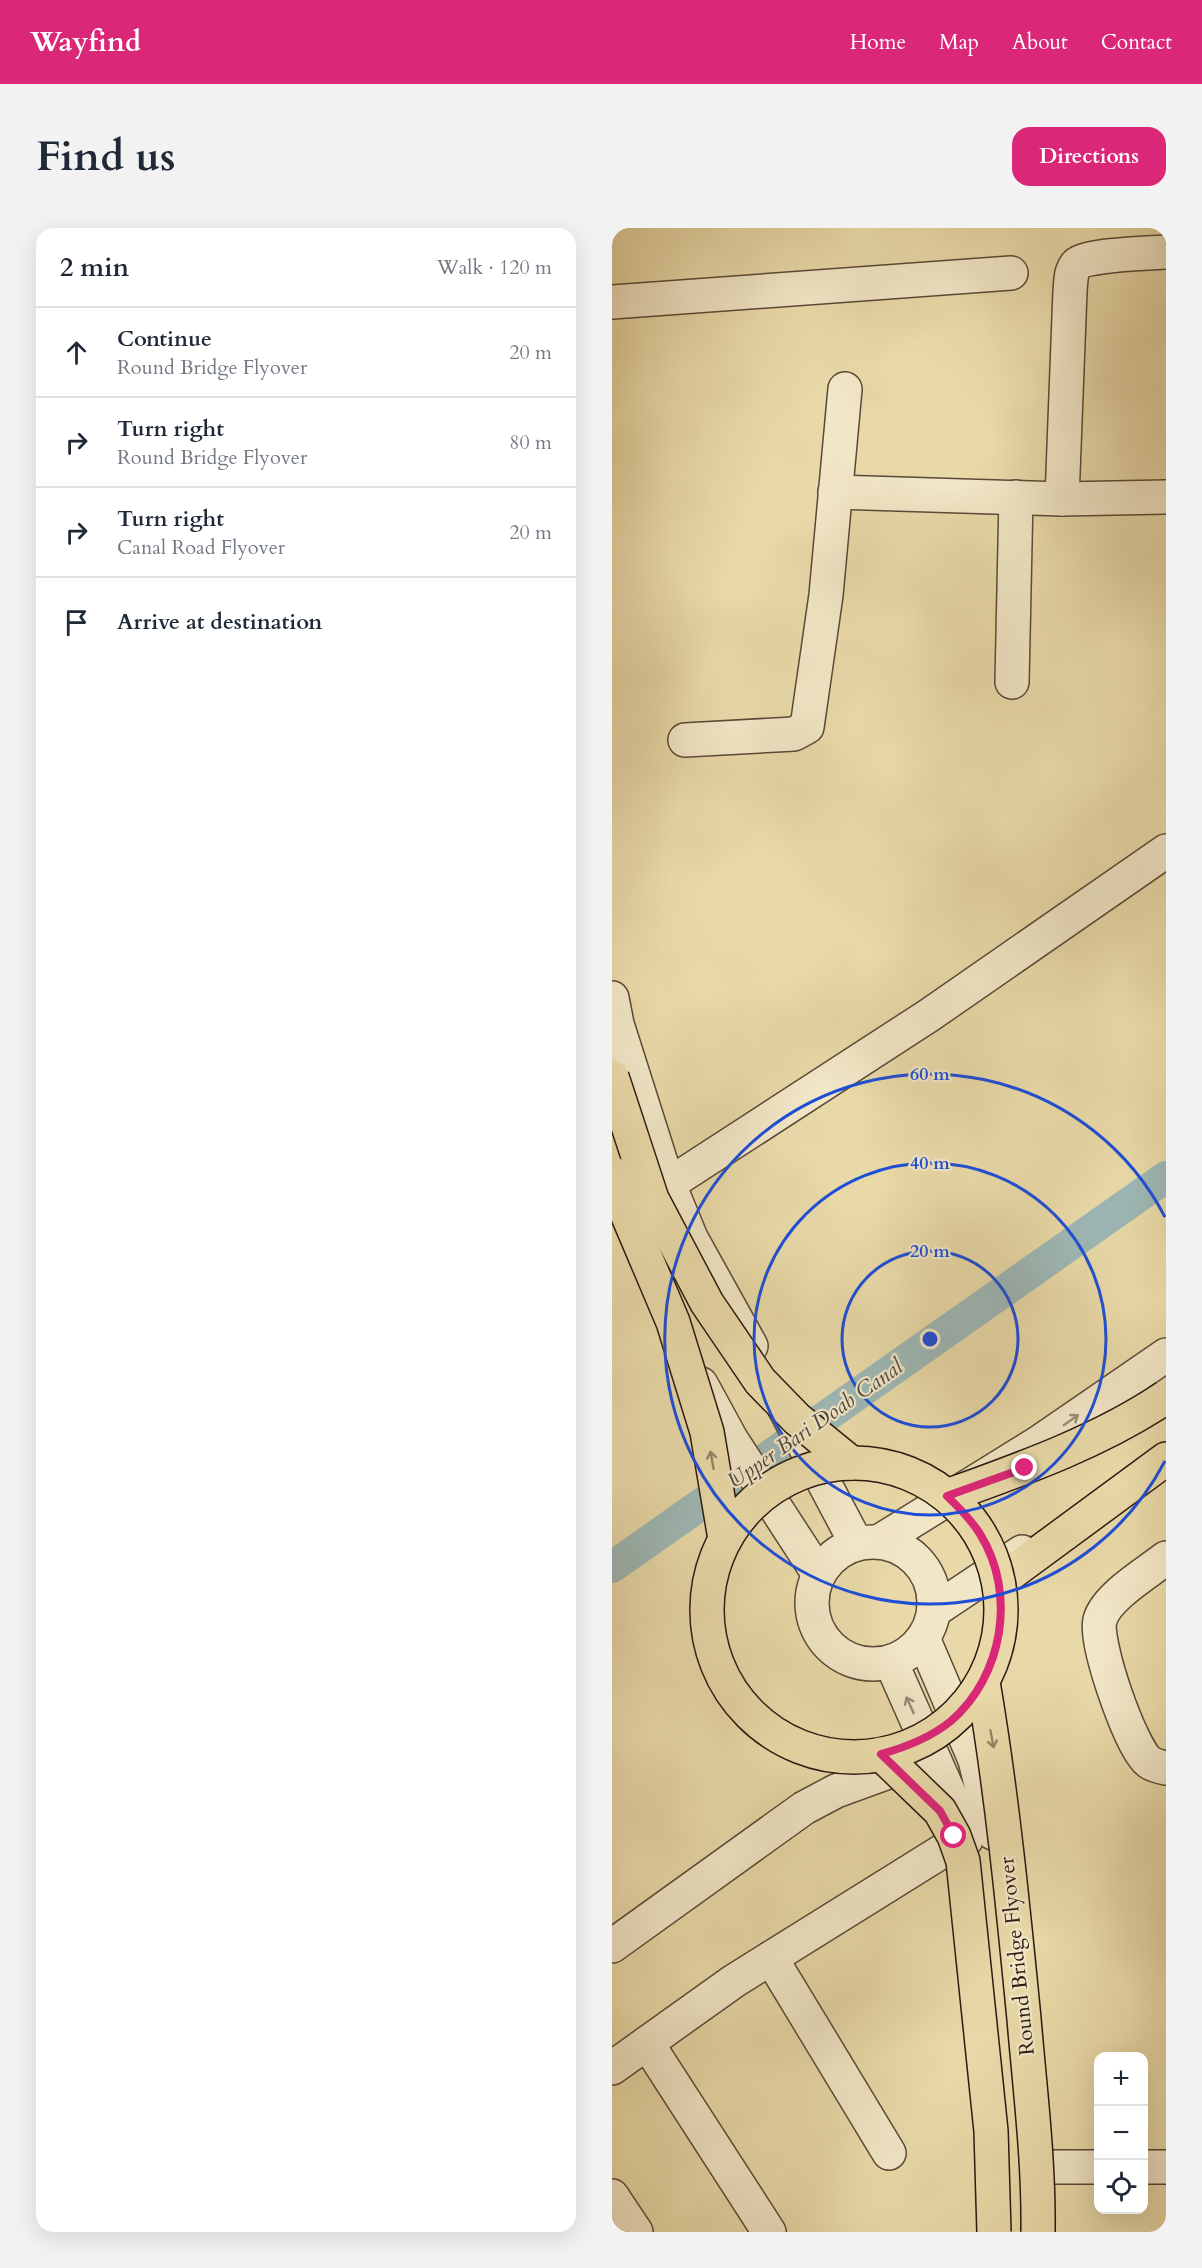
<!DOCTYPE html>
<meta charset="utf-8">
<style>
body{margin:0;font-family:Cardo,serif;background:#f2f2f3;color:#1f2937}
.controls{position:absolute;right:18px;bottom:18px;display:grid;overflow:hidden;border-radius:12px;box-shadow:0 6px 24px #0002}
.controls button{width:54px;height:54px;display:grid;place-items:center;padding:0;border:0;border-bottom:2px solid #e0e1e3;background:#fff;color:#1f2937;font:30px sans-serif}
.stop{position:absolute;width:18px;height:18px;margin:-14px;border:4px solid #db2777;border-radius:50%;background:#fff}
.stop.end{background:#db2777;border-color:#fff;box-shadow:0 2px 6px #0008}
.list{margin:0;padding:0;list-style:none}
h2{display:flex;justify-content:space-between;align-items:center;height:78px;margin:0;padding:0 24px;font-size:26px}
h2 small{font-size:20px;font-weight:400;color:#747a83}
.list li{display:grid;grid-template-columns:39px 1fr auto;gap:18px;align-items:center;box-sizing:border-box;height:90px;padding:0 24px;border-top:2px solid #e0e1e3}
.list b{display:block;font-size:22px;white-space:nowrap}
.list p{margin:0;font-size:20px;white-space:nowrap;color:#747a83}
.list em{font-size:20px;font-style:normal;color:#747a83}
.icon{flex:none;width:33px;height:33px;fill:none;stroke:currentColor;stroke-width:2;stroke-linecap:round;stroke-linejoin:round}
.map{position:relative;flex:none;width:554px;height:2004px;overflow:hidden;border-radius:18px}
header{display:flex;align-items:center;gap:36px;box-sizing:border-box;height:84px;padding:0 30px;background:#db2777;color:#fff}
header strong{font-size:28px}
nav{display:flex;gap:33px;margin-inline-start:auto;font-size:21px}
.intro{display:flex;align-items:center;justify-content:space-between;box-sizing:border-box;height:144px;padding:0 36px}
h1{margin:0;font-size:42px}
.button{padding:15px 27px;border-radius:18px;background:#db2777;color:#fff;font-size:21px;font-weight:700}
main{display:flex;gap:36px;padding:0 36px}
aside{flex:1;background:#fff;border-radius:18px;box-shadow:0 6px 24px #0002}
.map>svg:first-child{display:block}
</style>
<header>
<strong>Wayfind</strong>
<nav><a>Home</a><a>Map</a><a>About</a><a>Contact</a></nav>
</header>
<div class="intro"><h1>Find us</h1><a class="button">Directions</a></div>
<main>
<aside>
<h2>2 min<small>Walk · 120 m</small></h2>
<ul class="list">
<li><svg class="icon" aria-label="ahead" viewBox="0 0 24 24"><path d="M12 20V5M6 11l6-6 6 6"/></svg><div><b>Continue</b><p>Round Bridge Flyover</p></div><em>20 m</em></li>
<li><svg class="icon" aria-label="right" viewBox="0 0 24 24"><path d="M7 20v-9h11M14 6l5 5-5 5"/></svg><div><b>Turn right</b><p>Round Bridge Flyover</p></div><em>80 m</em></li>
<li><svg class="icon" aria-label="right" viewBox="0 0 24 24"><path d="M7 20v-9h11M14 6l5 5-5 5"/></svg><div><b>Turn right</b><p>Canal Road Flyover</p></div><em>20 m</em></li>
<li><svg class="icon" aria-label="arrive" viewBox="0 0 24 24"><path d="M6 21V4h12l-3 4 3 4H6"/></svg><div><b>Arrive at destination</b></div></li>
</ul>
</aside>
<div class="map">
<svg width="554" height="2004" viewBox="0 0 554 2004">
<rect width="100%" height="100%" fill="#e9d9a8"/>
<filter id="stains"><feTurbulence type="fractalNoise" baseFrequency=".00333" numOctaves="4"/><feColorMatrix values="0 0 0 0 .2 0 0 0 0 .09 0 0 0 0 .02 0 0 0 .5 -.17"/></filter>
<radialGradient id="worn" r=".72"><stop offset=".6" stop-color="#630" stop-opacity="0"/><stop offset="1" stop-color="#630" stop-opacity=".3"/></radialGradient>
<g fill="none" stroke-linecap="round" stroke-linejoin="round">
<!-- canal -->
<path stroke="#9db7b5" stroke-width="32" d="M 0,1339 L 554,949"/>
<!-- minor casing -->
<g stroke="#5a4937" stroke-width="36">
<g id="minor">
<path d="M 0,74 L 399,45"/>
<path d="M 223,264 L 450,271 L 554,269"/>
<path d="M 450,271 L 458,63 C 459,55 458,43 465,36 C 473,27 538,25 554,24"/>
<path d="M 400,454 L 404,269"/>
<path d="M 73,512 L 182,506 L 195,499 L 214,367 L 233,161"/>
<path d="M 57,956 L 316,788 L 554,623"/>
<path d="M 554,1330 C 535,1345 494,1369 488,1392 C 482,1414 519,1521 537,1534 C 541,1537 549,1539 554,1540"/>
<path d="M 0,1718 L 192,1580 L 224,1563 L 320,1528"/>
<path d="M 159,1730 L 277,1925"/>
<path d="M 35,1815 L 157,2004"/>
<path d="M 0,1840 L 122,1753 L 353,1609"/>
<path d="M 437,1939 L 487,1939"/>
<path d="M 532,1939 L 554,1939"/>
<path d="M 0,1968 L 24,2004"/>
</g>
</g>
<!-- tertiary casing -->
<g stroke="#5a4937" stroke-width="36">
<g id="tertiary">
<path d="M 0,770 L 5,796 L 52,944 L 79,1010 L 139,1118"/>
<path d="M 89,1156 L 119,1211 L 206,1345"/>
<path d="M 172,1179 L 244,1315"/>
<path d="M 268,1313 L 426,1215 L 554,1127"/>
<circle cx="261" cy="1375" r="61"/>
<path d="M 323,1382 L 410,1324"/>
<path d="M 311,1410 L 363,1532 L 381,1605"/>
<path d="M 279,1434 L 346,1585 L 354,1612"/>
</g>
</g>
<!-- primary casing -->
<g stroke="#2b1911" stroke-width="36">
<path id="primary" d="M 387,1354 L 554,1231"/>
</g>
<!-- minor -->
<use href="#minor" stroke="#f1e6c6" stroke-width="33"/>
<!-- tertiary -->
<use href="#tertiary" stroke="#f1e6c6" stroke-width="33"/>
<!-- primary -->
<use href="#primary" stroke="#e9d9a8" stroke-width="33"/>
<!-- primary-bridge casing -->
<g stroke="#2b1911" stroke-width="36" stroke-linecap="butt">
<g id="primary-bridge">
<path d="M 0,849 L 40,971 L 95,1075 L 148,1153 L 185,1191 L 239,1235"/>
<path d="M 0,945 L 13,981 L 61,1094 L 95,1204 L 113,1311"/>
<circle cx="242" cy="1382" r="147"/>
<path d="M 335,1268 C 410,1241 487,1214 554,1169"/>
<path d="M 371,1454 C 390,1566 401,1678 412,1791 C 418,1862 427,1933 426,2004"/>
<path d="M 269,1526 L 328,1583 L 342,1608 L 351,1633 L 379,1903 L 382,2004"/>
</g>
</g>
<!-- primary-bridge -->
<use href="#primary-bridge" stroke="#e9d9a8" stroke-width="33"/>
</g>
<!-- one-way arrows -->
<defs><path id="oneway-shaft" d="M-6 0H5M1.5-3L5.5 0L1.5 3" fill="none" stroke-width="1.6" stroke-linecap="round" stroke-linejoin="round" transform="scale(1.5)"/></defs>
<g stroke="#988a75">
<use href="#oneway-shaft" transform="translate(459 1192) rotate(-35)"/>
<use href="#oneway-shaft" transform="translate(298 1477) rotate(-114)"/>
</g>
<g stroke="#948364">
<use href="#oneway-shaft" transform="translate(100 1232) rotate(-100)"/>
<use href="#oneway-shaft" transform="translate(380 1511) rotate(80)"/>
</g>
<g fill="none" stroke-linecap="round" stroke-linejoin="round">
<!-- route -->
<path stroke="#db2777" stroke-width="8" d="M 342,1608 L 328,1583 L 269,1526 C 295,1519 318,1510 339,1493 C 391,1448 405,1365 368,1306 C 359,1291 347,1280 335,1268 L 413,1240"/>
</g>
<!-- distance rings -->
<g fill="none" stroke="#1d4ed8" stroke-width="3">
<circle cx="318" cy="1111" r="88"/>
<circle cx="318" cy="1111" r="176"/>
<path d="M553 1233A265 265 0 1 1 553 989"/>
</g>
<g text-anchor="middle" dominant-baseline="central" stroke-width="4.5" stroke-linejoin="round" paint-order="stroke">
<!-- street labels -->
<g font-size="21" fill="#2b1911" stroke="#f1e6c6">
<text transform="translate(405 1728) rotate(-96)">Round Bridge Flyover</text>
</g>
<!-- water labels -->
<g font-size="22" font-style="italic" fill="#4d4842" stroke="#f1e6c6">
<text transform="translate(203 1196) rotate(-35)">Upper Bari Doab Canal</text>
</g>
</g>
<circle cx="318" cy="1111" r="9" fill="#1d4ed8" stroke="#f1e6c6" stroke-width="3"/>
<g font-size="18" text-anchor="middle" font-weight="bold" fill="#1d4ed8" stroke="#f1e6c6" stroke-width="4.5" stroke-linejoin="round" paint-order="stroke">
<text x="318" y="852">60 m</text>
<text x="318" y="941">40 m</text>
<text x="318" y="1029">20 m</text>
</g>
<rect width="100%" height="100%" filter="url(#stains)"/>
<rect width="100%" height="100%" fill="url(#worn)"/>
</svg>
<div class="controls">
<button>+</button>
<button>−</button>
<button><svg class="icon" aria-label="locate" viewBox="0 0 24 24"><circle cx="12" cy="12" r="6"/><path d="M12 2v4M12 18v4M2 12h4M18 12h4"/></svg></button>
</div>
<div class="stop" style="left:342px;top:1608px"></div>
<div class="stop end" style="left:413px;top:1240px"></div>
</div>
</main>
